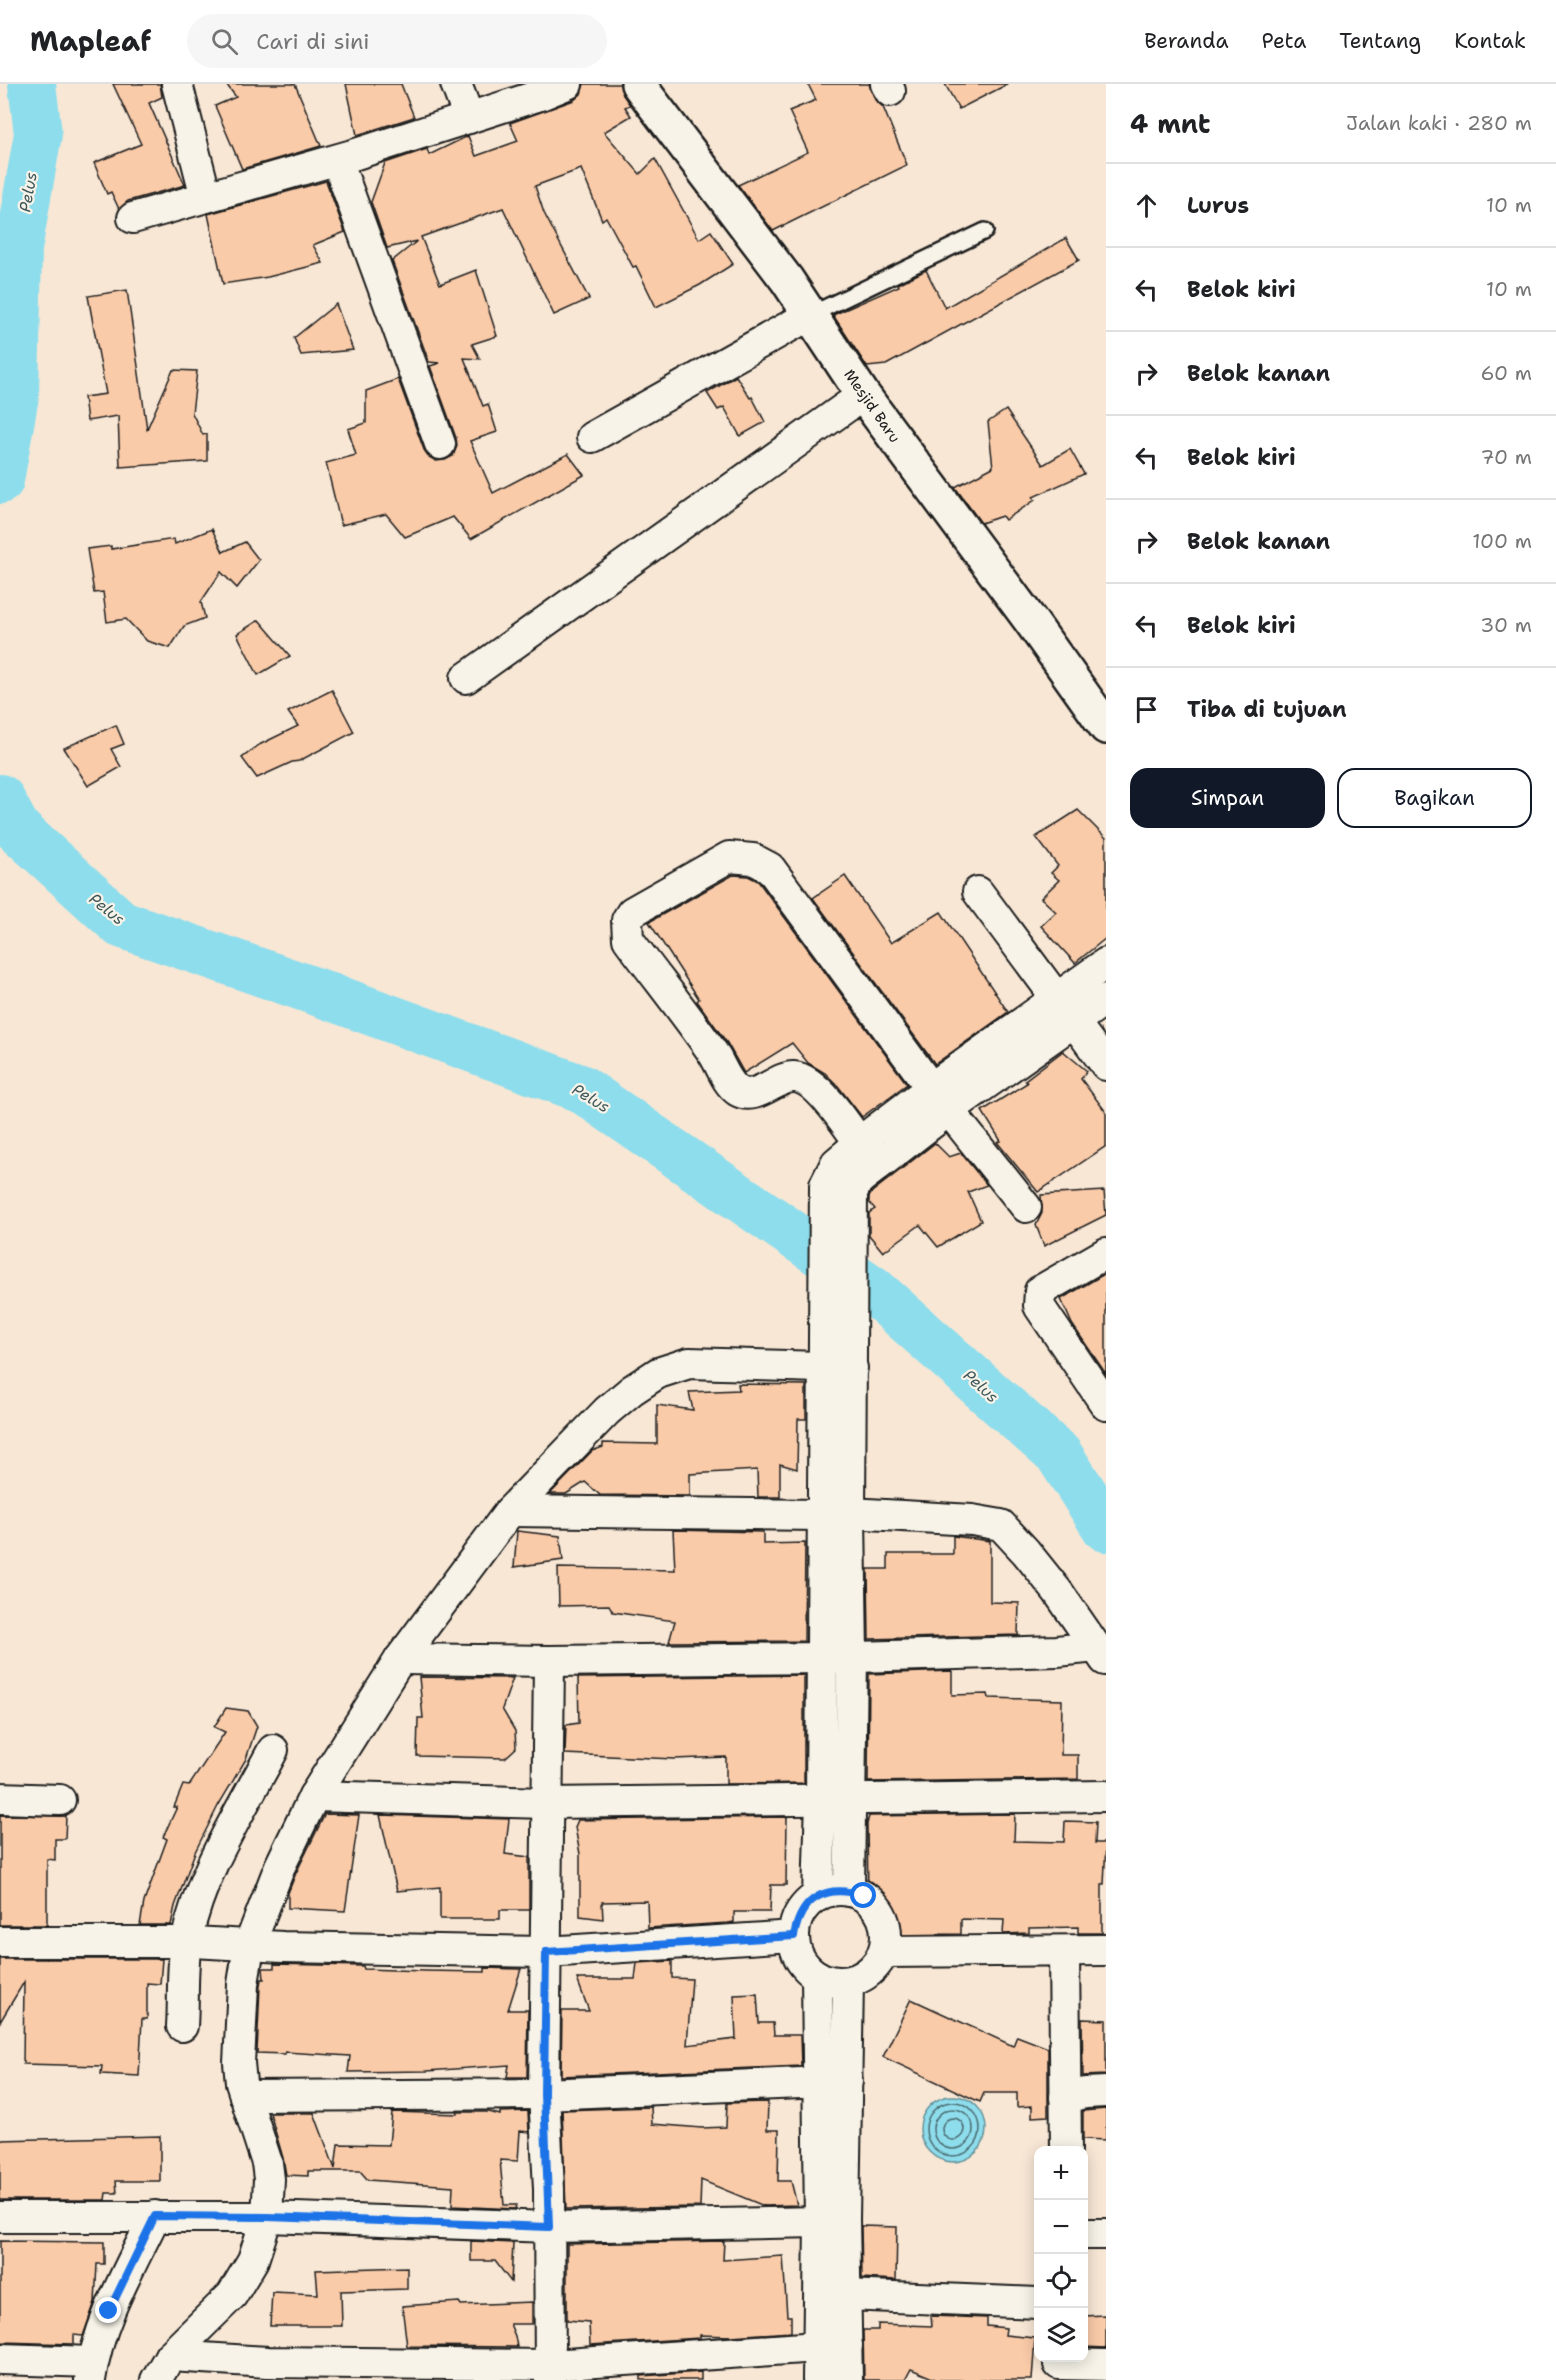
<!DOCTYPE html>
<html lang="id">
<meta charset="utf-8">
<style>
body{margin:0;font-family:"Shantell Sans",sans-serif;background:#f6f6f6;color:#202124}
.controls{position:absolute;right:18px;bottom:18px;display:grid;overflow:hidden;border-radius:12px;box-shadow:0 3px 15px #0003}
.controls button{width:54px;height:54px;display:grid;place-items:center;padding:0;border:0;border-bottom:2px solid #e0e0e0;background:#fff;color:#202124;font:30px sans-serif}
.stop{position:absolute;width:18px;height:18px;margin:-14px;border:4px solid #1a73e8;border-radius:50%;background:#fff}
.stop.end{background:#1a73e8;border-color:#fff;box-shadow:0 2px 6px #0008}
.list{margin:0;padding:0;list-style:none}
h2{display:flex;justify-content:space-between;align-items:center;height:78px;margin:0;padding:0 24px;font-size:26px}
h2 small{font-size:20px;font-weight:400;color:#757577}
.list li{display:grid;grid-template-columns:39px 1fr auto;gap:18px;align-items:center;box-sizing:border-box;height:84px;padding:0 24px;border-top:2px solid #e0e0e0}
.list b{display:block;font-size:22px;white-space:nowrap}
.list em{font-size:20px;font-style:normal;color:#757577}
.actions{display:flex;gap:12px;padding:18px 24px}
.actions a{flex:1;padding:14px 0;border:2px solid #111827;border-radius:18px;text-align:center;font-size:21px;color:#111827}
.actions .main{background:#111827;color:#fff}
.icon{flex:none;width:33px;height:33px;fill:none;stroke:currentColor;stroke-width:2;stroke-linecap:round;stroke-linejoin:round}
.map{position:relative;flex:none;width:1106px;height:2296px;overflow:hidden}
header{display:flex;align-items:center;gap:36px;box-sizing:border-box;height:84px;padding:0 30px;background:#fff;border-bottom:2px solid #e0e0e0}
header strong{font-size:28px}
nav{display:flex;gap:33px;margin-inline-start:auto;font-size:21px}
.search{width:420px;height:54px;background:#f6f6f6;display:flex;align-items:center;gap:15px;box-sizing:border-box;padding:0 21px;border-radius:33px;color:#757577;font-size:22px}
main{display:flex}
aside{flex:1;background:#fff}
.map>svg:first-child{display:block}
</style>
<header>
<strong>Mapleaf</strong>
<div class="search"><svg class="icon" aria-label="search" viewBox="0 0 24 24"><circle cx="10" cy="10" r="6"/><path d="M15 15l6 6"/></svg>Cari di sini</div>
<nav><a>Beranda</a><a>Peta</a><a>Tentang</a><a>Kontak</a></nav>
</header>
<main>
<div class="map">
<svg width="1106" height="2296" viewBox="0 0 1106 2296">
<rect width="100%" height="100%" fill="#f8e7d5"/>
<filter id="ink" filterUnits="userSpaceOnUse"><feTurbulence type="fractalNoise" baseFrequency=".0167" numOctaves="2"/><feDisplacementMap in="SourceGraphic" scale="12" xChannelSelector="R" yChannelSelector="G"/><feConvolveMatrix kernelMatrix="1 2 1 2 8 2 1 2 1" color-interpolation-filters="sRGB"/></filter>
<g filter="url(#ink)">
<!-- water -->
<circle fill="#8eddec" stroke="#609099" stroke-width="1.5" cx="953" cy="2045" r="33"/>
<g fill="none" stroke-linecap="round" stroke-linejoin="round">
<!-- shore -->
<g stroke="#4a696f" stroke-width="1.5">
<circle cx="953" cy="2045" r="27"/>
<circle cx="953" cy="2045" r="20"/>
<circle cx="953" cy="2045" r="11"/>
</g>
<!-- river -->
<g stroke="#8eddec" stroke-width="48">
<path d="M 0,396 L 15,312 L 18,165 L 38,50 L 32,0"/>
<path d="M 0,714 L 17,745 L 121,840 L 326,911 L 580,1004 L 872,1205 L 1059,1371 L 1106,1444"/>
</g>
</g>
<!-- building -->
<g fill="#facba9" stroke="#1c1c1c" stroke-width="1.5">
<path d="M 113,0 L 160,0 L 162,13 L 149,19 L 185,101 L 128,117 L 119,125 L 111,108 L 107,110 L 94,79 L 141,60 Z"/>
<path d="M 226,0 L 295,0 L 321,62 L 242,85 L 215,22 L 236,13 Z"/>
<path d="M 346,0 L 401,0 L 414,33 L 357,51 Z"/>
<path d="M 584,0 L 620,0 L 623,11 L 630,21 L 625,23 L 631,32 L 604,48 L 640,90 L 655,75 L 699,155 L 711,147 L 733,180 L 700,201 L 656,223 L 636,182 L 633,183 L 606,133 L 602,136 L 581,85 L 535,102 L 544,129 L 589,215 L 554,231 L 503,124 L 421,153 L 440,200 L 476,186 L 497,252 L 472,260 L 480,275 L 464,274 L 483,322 L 488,320 L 497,348 L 470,357 L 493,409 L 568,370 L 584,391 L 471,455 L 453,433 L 405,453 L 386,430 L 341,441 L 326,379 L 356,371 L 348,345 L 366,339 L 366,307 L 398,295 L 424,366 L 429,373 L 436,377 L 445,376 L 453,372 L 457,362 L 456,354 L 430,282 L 440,279 L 429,278 L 392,177 L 417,157 L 387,164 L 371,118 L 385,79 L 427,65 L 429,71 L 468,52 L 476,72 L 518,57 L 510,39 L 574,16 L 581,10 Z"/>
<path d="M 808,0 L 869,0 L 875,16 L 883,23 L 907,81 L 773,147 L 738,101 L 808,68 L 789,27 L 816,16 Z"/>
<path d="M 945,0 L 1008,0 L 959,25 Z"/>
<path d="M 326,97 L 345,148 L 313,161 L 323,179 L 268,193 L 223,200 L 208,130 Z"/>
<path d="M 1066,154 L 1079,176 L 886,281 L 867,283 L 833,231 L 899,202 L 898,200 L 926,186 L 945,224 Z"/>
<path d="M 127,206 L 147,345 L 173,286 L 197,287 L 192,329 L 203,351 L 207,350 L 207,377 L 120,383 L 118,332 L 87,337 L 84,313 L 106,310 L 88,212 Z"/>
<path d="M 336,220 L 353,266 L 301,271 L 294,254 Z"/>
<path d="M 736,292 L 750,314 L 752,313 L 765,338 L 740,352 L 724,323 L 718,326 L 707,309 Z"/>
<path d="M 1006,326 L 1043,381 L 1070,365 L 1084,390 L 1033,413 L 1035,416 L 1005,436 L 1002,432 L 981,439 L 955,403 L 993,383 L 988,338 Z"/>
<path d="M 212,445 L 223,468 L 245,458 L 259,476 L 237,504 L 221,488 L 201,518 L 205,534 L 184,542 L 170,564 L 147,557 L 126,535 L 107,538 L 103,508 L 94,509 L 87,465 L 111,462 L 111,465 L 174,455 L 175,460 Z"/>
<path d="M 259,536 L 290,572 L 258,591 L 237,550 Z"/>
<path d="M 332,606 L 354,648 L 299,677 L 292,678 L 257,694 L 242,674 L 259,661 L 298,642 L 288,628 Z"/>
<path d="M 116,641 L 124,660 L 111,665 L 121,683 L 88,702 L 64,664 Z"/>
<path d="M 1078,726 L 1106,754 L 1106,854 L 1075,879 L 1041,842 L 1056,828 L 1041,814 L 1059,796 L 1051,789 L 1058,782 L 1036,753 Z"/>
<path d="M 733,791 L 748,792 L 758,797 L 907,1000 L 862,1033 L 838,1002 L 825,989 L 808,979 L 792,959 L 744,989 L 727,959 L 697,917 L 699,915 L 649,838 Z"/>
<path d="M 845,792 L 891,859 L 941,828 L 1008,928 L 935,980 L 813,814 Z"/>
<path d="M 1063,967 L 1087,987 L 1081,995 L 1106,1028 L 1106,1062 L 1038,1108 L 997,1058 L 1001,1057 L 982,1027 L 1027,999 L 1025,996 Z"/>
<path d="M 935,1059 L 949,1073 L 961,1069 L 987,1101 L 968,1108 L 981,1137 L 938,1163 L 920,1141 L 883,1168 L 869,1151 L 869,1129 L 875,1125 L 869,1118 L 869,1113 L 872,1108 Z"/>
<path d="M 1104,1107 L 1106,1131 L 1044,1162 L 1036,1141 L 1042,1129 L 1041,1111 Z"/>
<path d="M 1106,1189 L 1106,1290 L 1072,1240 L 1061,1215 Z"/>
<path d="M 738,1300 L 806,1301 L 806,1335 L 798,1335 L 797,1385 L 780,1380 L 780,1413 L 758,1413 L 757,1386 L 690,1390 L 690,1412 L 600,1411 L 585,1398 L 566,1410 L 550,1410 L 592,1367 L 603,1363 L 603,1359 L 657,1360 L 657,1321 L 693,1326 L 689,1308 L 739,1306 Z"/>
<path d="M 673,1446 L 763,1448 L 763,1460 L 805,1459 L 804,1557 L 669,1558 L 675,1537 L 613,1528 L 609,1521 L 559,1522 L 558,1484 L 675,1486 Z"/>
<path d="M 517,1447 L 560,1452 L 563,1476 L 514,1483 Z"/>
<path d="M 953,1452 L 990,1457 L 990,1518 L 1019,1519 L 1018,1551 L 869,1555 L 868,1485 L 888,1485 L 888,1470 L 953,1470 Z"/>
<path d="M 952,1587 L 952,1611 L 988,1610 L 989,1614 L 1062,1616 L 1061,1671 L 1078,1671 L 1078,1695 L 868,1698 L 869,1590 Z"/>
<path d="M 804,1591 L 804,1699 L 726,1700 L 726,1673 L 674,1675 L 565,1670 L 566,1641 L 579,1639 L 578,1594 Z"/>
<path d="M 419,1593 L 513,1594 L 502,1625 L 515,1647 L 516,1664 L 505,1674 L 417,1672 L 418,1634 L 423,1634 Z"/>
<path d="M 226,1624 L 248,1627 L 257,1642 L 246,1675 L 218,1722 L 195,1768 L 175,1822 L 171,1841 L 140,1841 L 144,1818 L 167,1755 L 163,1753 L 177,1723 L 174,1723 L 183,1701 L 189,1702 L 225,1648 L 214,1643 Z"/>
<path d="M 325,1730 L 359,1731 L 345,1827 L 288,1824 L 288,1809 L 296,1789 Z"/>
<path d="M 1015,1730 L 1014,1757 L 1064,1758 L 1065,1737 L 1096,1738 L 1095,1759 L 1106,1759 L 1104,1800 L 1102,1800 L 1102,1849 L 1078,1849 L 1078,1843 L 1029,1844 L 1029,1849 L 1003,1850 L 1004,1836 L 961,1835 L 961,1850 L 893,1851 L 893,1830 L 888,1830 L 888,1814 L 868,1813 L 867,1740 L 869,1732 Z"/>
<path d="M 0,1731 L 66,1732 L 65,1755 L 55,1755 L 55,1776 L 47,1775 L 47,1841 L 0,1841 Z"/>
<path d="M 380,1731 L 509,1735 L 505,1770 L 529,1773 L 529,1826 L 500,1826 L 500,1835 L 440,1835 L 440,1803 L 397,1807 Z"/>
<path d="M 787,1733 L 786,1801 L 771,1801 L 770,1828 L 734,1828 L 734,1838 L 728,1839 L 648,1844 L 647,1817 L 602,1818 L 603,1835 L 580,1832 L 580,1770 L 575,1743 L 578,1736 Z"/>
<path d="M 0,1875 L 162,1875 L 160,1900 L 147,1899 L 147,1935 L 142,1935 L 139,1992 L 101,1990 L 102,1982 L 23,1980 L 24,1898 L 0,1938 Z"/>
<path d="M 672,1877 L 672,1894 L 692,1895 L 687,1961 L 736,1955 L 734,1911 L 757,1910 L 759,1939 L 773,1939 L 774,1951 L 800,1951 L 801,1982 L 561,1992 L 562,1927 L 589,1927 L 577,1895 L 635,1895 L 637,1879 Z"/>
<path d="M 274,1880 L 363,1882 L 364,1885 L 425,1887 L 485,1888 L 485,1884 L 521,1885 L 508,1926 L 528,1926 L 527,1993 L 507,1993 L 509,1981 L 427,1987 L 348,1988 L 350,1972 L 285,1968 L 285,1970 L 257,1969 L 260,1902 L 261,1895 L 264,1895 L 263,1884 L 274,1884 Z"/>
<path d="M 911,1915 L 1013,1962 L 1017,1952 L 1048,1964 L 1048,2032 L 1032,2033 L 1032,2022 L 1017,2023 L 1017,2009 L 984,2009 L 980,2018 L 883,1973 Z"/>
<path d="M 1082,1935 L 1106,1936 L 1106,1991 L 1083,1992 Z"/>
<path d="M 768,2018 L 767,2046 L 779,2046 L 778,2097 L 791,2097 L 797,2121 L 764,2122 L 701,2096 L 700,2123 L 566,2125 L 562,2026 L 651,2023 L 652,2040 L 702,2044 L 726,2043 L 727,2019 Z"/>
<path d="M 1106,2025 L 1106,2056 L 1083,2055 L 1083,2027 Z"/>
<path d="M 528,2027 L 529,2048 L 520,2047 L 518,2077 L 500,2076 L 504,2121 L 516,2121 L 515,2125 L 452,2122 L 453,2102 L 368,2096 L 360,2087 L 308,2087 L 308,2092 L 286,2091 L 283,2074 L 270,2029 L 314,2029 L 335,2085 L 338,2060 L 389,2061 L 392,2028 L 457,2030 L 457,2028 L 489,2028 L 500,2031 L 500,2028 Z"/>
<path d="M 160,2052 L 160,2097 L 116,2097 L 117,2109 L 106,2109 L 105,2116 L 0,2116 L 0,2056 Z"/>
<path d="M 861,2142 L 897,2143 L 896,2196 L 862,2194 Z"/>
<path d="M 0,2157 L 104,2158 L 104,2180 L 97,2180 L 95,2218 L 83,2252 L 74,2251 L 74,2260 L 0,2258 Z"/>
<path d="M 471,2157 L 513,2159 L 511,2198 L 495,2177 L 471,2177 Z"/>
<path d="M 724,2157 L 723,2176 L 783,2172 L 787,2232 L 791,2232 L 791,2248 L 731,2252 L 700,2251 L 700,2254 L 590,2261 L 589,2238 L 567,2236 L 567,2160 Z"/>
<path d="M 407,2183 L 407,2205 L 341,2207 L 342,2242 L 270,2242 L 272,2208 L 318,2210 L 316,2186 Z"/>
<path d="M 459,2218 L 461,2221 L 532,2218 L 532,2240 L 510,2240 L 515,2252 L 517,2263 L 407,2262 L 402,2222 Z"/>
<path d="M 1106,2231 L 1106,2264 L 1083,2263 L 1083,2232 Z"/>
<path d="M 931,2232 L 987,2234 L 987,2242 L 1006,2244 L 1005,2251 L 1035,2254 L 1032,2296 L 937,2296 L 911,2285 L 905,2296 L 864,2296 L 863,2246 L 878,2246 L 878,2240 L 932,2242 Z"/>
<path d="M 701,2288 L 701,2296 L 641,2296 L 641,2292 Z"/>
</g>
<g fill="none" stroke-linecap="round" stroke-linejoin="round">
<!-- lane casing -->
<g stroke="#1c1c1c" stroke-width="20">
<path id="lane" d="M 810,231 L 985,147"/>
</g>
<!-- street casing -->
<g stroke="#1c1c1c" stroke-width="34">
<g id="street">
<path d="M 177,0 L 206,113"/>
<path d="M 456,0 L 469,34"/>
<path d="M 886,0 L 890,7"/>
<path d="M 337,76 L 440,360"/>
<path d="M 133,134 L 356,70 L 543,10 L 567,0"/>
<path d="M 592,353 L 810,231"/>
<path d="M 466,594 L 863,311"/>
<path d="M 978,808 L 1106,981"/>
<path d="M 871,1076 C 857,1056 819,994 794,993 C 777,992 757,1018 738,1007 C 726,999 721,981 713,969 C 686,930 656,893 628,855 L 627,836 L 632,828 L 729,773 L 753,775 L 770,784 L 931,1004 L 1026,1123"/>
<path d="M 1106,1169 L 1040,1207 L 1039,1222 L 1106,1321"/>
<path d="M 510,1427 L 822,1431 L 850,1429 L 972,1436 L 1001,1441 L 1026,1468 L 1058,1508 L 1105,1576"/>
<path d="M 400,1575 L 549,1577 L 823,1574 L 1057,1567 L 1096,1563"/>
<path d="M 549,1577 L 544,2010 L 549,2105 L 550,2296"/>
<path d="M 314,1712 L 546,1719 L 1106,1712"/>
<path d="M 0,1714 L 60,1716"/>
<circle cx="840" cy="1852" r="46"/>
<path d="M 849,1807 L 852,1572 L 850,1429 L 852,1108 L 859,1096 L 949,1026 L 1106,915"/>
<path d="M 818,1812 L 821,1716 L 825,1101 L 836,1079 L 874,1047 L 931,1004 L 1106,879"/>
<path d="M 0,1858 L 193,1858 L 283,1863 L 546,1868 L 794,1852"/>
<path d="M 884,1868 L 1106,1866"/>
<path d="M 1064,1868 L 1066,2066"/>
<path d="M 817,1892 L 820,2138 L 818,2296"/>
<path d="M 182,1942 C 184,1915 181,1881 187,1854 C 201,1787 241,1727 273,1666"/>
<path d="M 245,2012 L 544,2010 L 847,1997"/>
<path d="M 1065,2013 L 1086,2009 L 1106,2008"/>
<path d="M 0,2133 L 267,2133 L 549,2143 L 820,2138 L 844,2135"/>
<path d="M 1084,2150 L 1106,2150"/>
<path d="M 826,2212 L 846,2211 L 1038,2219"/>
<path d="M 170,2272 L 268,2278 L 551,2281 L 847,2261"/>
<path d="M 0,2275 L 93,2278"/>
<path d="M 1059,2280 L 1106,2281"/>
<path d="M 90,2296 C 98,2238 130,2184 155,2132"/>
<path d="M 156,2296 L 170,2272 L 232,2211 L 253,2176 L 267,2133 L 269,2095 L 267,2079 L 241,1999 L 239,1979 L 243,1900 L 249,1862 L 280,1782 L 314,1712 L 400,1575 L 510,1427 L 607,1327 L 632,1306 L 658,1289 L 689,1279 L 852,1284"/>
<path d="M 847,2296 L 844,2135 L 848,1898"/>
</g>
</g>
<!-- secondary casing -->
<g stroke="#1c1c1c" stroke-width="38">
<path id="secondary" d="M 638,0 L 787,196 L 863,311 L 1030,536 L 1106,643"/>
</g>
<!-- lane -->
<use href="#lane" stroke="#f7f3e8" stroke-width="15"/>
<!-- street -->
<use href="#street" stroke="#f7f3e8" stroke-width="30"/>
<!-- secondary -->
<use href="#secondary" stroke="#f7f3e8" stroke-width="33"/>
</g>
</g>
<g fill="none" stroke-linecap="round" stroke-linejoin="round" filter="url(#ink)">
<!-- route -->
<path stroke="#1a73e8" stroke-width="8" d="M 109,2227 L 155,2132 L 267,2133 L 549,2143 L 544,2010 L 546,1868 L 794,1852 C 801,1813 827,1799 864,1812"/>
</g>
<g text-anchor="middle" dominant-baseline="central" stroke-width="4.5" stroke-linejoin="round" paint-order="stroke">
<!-- street labels -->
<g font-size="15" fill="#1c1c1c" stroke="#f7f3e8">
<text transform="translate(872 322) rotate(55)">Mesjid Baru</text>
</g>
<!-- water labels -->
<g font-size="16" font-style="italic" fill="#3e565a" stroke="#f7f3e8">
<text transform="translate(28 108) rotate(-80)">Pelus</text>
<text transform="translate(107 825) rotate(39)">Pelus</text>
<text transform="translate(591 1014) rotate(31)">Pelus</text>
<text transform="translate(981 1302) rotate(42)">Pelus</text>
</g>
</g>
</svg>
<div class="controls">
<button>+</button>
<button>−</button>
<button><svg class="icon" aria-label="locate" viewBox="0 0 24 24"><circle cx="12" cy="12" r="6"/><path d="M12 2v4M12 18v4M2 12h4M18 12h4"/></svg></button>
<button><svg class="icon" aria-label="layers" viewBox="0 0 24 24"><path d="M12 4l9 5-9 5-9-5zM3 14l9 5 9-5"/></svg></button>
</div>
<div class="stop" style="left:864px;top:1812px"></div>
<div class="stop end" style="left:109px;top:2227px"></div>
</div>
<aside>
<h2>4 mnt<small>Jalan kaki · 280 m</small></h2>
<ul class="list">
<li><svg class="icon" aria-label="ahead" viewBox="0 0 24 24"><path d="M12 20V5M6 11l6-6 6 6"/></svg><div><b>Lurus</b></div><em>10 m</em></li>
<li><svg class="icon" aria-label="left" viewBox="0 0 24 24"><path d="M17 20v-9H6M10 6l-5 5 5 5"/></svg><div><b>Belok kiri</b></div><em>10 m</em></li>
<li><svg class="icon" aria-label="right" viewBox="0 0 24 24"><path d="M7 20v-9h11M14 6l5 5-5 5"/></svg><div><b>Belok kanan</b></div><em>60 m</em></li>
<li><svg class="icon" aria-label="left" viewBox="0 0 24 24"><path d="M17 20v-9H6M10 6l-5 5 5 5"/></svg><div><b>Belok kiri</b></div><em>70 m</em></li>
<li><svg class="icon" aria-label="right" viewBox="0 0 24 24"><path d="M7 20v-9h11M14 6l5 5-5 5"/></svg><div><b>Belok kanan</b></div><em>100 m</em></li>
<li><svg class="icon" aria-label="left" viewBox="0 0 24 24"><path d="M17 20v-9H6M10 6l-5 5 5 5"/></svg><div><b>Belok kiri</b></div><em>30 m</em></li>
<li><svg class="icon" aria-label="arrive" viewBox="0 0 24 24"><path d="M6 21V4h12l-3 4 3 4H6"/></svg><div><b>Tiba di tujuan</b></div></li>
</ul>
<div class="actions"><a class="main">Simpan</a><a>Bagikan</a></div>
</aside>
</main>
